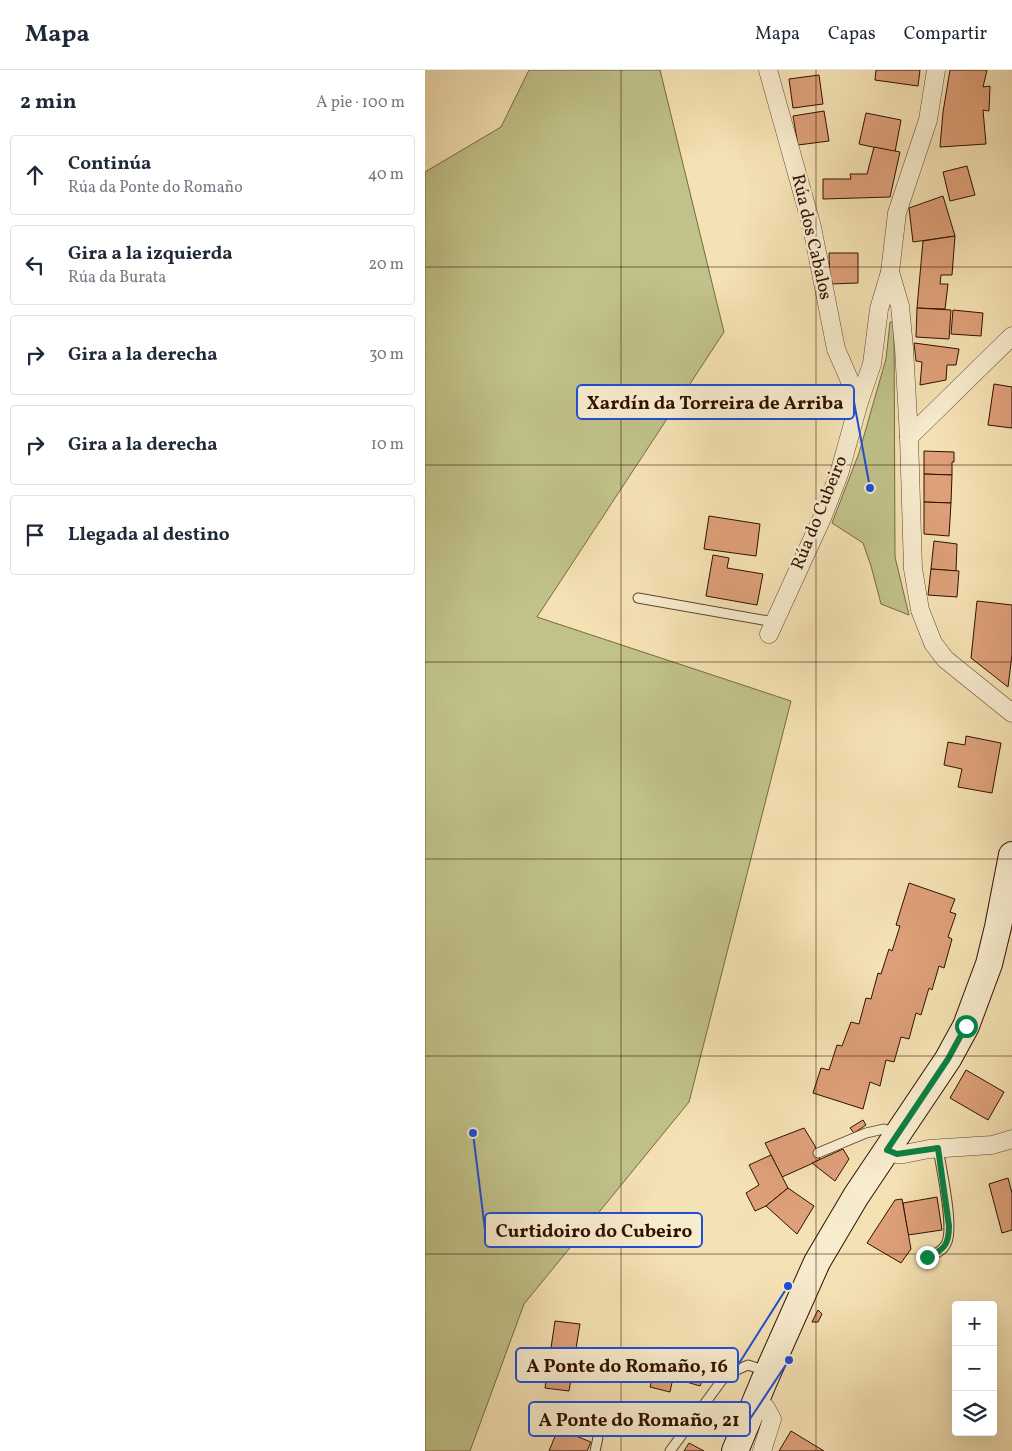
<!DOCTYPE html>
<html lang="es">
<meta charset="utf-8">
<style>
body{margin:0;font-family:Vollkorn,serif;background:#f2f2f3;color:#1f2937}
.controls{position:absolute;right:15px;bottom:15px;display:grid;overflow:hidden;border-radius:5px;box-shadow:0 5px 20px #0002}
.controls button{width:45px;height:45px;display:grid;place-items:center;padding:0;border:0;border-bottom:1px solid #e0e1e3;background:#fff;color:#1f2937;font:25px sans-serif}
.stop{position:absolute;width:15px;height:15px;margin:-11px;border:4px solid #0b8043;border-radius:50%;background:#fff}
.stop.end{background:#0b8043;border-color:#fff;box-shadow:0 1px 5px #0008}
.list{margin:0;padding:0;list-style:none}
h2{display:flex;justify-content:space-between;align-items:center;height:65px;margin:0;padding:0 20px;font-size:21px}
h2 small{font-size:16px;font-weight:400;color:#747a83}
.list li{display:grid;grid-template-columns:32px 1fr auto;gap:15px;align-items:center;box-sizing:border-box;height:80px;margin:0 10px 10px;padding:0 10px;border:1px solid #e0e1e3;border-radius:5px}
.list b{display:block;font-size:19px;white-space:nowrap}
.list p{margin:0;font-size:16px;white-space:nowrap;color:#747a83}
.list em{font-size:16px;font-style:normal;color:#747a83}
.icon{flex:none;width:28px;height:28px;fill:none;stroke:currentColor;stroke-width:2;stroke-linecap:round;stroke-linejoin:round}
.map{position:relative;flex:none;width:587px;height:1381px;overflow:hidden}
header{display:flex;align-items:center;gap:30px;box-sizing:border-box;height:70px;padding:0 25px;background:#fff;border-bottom:1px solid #e0e1e3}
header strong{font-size:24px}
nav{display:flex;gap:28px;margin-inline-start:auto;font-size:18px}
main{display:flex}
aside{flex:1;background:#fff}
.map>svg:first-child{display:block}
</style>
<header>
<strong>Mapa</strong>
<nav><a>Mapa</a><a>Capas</a><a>Compartir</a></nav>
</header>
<main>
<aside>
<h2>2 min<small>A pie · 100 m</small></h2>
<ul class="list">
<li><svg class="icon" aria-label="ahead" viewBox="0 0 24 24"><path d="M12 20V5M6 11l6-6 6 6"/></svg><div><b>Continúa</b><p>Rúa da Ponte do Romaño</p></div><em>40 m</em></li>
<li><svg class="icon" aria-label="left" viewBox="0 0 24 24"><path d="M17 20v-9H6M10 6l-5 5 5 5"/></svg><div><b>Gira a la izquierda</b><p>Rúa da Burata</p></div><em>20 m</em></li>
<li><svg class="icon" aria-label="right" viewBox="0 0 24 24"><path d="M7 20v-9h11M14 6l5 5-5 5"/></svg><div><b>Gira a la derecha</b></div><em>30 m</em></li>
<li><svg class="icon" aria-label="right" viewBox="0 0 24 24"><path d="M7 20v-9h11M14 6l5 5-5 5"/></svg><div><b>Gira a la derecha</b></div><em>10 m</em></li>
<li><svg class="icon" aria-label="arrive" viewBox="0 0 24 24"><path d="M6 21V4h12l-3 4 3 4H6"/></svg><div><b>Llegada al destino</b></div></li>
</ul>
</aside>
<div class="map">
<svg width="587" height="1381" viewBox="0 0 587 1381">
<rect width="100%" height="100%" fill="#f5e2b4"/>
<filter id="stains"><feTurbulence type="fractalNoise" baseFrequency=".004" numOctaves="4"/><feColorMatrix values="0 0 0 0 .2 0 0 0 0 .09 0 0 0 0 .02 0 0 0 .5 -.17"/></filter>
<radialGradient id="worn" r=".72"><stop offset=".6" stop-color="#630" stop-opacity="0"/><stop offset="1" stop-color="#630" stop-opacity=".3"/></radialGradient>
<!-- green -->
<g fill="#c1c28a" stroke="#786845">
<path d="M 104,0 L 235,0 L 299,262 L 112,547 L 366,631 L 264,1032 L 99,1234 L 45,1381 L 0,1381 L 0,102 L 76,57 Z"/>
<path d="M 465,252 L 469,252 L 470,487 L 484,545 L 456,534 L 446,496 L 438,473 L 407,453 L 434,383 L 461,289 Z"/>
</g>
<!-- building -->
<g fill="#dea079" stroke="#2f0f00">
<path d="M 451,0 L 495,0 L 493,16 L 450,10 Z"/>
<path d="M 525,0 L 562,0 L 558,17 L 565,16 L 564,41 L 558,40 L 561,74 L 515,77 L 518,42 Z"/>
<path d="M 394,5 L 398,34 L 368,38 L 364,9 Z"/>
<path d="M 399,41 L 404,71 L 373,75 L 368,46 Z"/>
<path d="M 441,43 L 476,50 L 470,82 L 434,74 Z"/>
<path d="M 449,77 L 475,82 L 465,127 L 398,129 L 398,109 L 426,109 L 425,104 L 442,104 Z"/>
<path d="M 542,96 L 550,125 L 525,131 L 518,102 Z"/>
<path d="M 518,126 L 530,166 L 488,172 L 484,138 Z"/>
<path d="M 530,166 L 527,205 L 516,205 L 515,214 L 523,214 L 520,239 L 492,238 L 498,171 Z"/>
<path d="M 404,183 L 433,183 L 433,213 L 405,214 Z"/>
<path d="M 492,238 L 526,240 L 524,269 L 491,267 Z"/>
<path d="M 528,240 L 558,243 L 556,266 L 526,264 Z"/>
<path d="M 489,273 L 534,279 L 531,295 L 522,295 L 521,310 L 495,315 L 497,292 L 491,291 Z"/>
<path d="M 569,314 L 587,317 L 587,358 L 563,355 Z"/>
<path d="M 499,381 L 529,382 L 529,392 L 527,392 L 527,405 L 499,404 Z"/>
<path d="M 499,404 L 527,405 L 526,433 L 499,432 Z"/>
<path d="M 499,432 L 526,433 L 524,466 L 499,464 Z"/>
<path d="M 284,446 L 335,454 L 331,486 L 279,479 Z"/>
<path d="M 509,471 L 532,474 L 531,501 L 506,499 Z"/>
<path d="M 288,485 L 304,488 L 302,498 L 338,504 L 332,535 L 281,526 Z"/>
<path d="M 506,499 L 534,501 L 532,527 L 503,525 Z"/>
<path d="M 552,531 L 587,535 L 587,585 L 583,617 L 546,588 Z"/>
<path d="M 541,666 L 576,673 L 567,723 L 533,717 L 537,699 L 519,695 L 523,672 L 540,675 Z"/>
<path d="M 484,813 L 530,829 L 525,842 L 531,844 L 523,867 L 527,869 L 519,898 L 514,896 L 507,920 L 504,918 L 496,945 L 491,943 L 484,969 L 476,967 L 469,992 L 461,990 L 455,1016 L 445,1012 L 438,1039 L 388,1023 L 396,998 L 404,1000 L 412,975 L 417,976 L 426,952 L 434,954 L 441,928 L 446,929 L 453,903 L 456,904 L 464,879 L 467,881 L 475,856 L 471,855 Z"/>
<path d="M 541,1000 L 579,1022 L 563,1050 L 525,1028 Z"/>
<path d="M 438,1050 L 441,1055 L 429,1063 L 425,1058 Z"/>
<path d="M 379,1058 L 390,1076 L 395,1090 L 357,1107 L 340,1073 Z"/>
<path d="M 418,1079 L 424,1089 L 410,1111 L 387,1093 Z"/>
<path d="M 346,1085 L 363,1118 L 341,1136 L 330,1141 L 321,1123 L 334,1115 L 324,1095 Z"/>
<path d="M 583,1108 L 587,1123 L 587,1160 L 577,1163 L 564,1114 Z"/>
<path d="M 363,1118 L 389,1136 L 372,1164 L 341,1136 Z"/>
<path d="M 512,1127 L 517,1160 L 483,1165 L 478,1133 Z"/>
<path d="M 477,1129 L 486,1179 L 476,1193 L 442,1173 L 470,1130 Z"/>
<path d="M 393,1240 L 397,1244 L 393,1252 L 387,1252 Z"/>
<path d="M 130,1251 L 155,1254 L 144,1321 L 120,1318 Z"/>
<path d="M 235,1280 L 254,1286 L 287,1281 L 281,1303 L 275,1316 L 248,1308 L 245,1322 L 225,1317 Z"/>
<path d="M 133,1359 L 166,1372 L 162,1381 L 124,1381 Z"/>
<path d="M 366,1361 L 399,1381 L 354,1381 Z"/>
<path d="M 264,1373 L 279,1381 L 259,1381 Z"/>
</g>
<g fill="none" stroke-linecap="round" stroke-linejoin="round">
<!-- service casing -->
<g stroke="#60442d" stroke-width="11">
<g id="service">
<path d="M 213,528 L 349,552"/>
<path d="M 393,1083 L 441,1063 L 459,1059 L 469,1063"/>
<path d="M 502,1187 C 509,1184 517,1182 521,1174 C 530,1159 516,1098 513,1078"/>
<path d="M 138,1338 C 153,1340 174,1347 173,1365 C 173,1370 171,1376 170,1381"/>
<path d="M 245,1381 L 297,1310 L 305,1303 L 323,1295 L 341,1301"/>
</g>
</g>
<!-- minor casing -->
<g stroke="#60442d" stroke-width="19">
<g id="minor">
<path d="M 343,0 L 387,157 L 411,279 L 434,332"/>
<path d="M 511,0 L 503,50 L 472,143 L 465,202 L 475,236 L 479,278 L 484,367 L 488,499 L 495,540 L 508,573 L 520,589 L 587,643"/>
<path d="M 484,367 L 587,266"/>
<path d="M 344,564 L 397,448 L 414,404 L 434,332 L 447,294 L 454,239 L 465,202"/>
<path d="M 462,1079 L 472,1084 L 479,1084 L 504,1079 L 567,1075 L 587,1069"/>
<path d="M 330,1332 L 341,1338 L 347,1349 L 337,1381"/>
</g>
</g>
<!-- secondary casing -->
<g stroke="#2f0f00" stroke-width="28">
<path id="secondary" d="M 310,1381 L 339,1311 L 392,1192 L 431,1126 L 523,989 L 541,956 L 564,894 L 573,857 L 587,785"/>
</g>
<!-- service -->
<use href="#service" stroke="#f8ecce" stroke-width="9"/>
<!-- minor -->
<use href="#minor" stroke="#f8ecce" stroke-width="18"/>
<!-- secondary -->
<use href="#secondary" stroke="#f8ecce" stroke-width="26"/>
</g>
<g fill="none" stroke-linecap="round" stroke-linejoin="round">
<!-- route -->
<path stroke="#0b8043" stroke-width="6" d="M 502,1187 C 519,1180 524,1175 524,1156 L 513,1078 L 472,1084 L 462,1080 L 523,989 L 541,956"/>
</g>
<!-- grid -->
<path fill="none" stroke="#2f0f00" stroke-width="1" stroke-opacity="0.55" d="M 196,0 L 196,1381M 391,0 L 391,1381M 0,197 L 587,197M 0,395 L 587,395M 0,592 L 587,592M 0,789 L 587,789M 0,986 L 587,986M 0,1184 L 587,1184"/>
<g text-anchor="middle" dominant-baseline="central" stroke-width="5" stroke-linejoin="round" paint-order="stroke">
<!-- street labels -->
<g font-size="18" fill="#2f0f00" stroke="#f8ecce">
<text transform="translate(386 167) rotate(77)">Rúa dos Cabalos</text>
<text transform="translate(395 443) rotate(-68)">Rúa do Cubeiro</text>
</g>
</g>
<!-- callouts -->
<path fill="none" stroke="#1d4ed8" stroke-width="2" d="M445 418L429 332M48 1063L60 1160M363 1216L313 1295M364 1290L325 1349"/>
<g fill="#1d4ed8" stroke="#f8ecce" stroke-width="2">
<circle cx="445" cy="418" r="5"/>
<circle cx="48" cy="1063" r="5"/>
<circle cx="363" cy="1216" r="5"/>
<circle cx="364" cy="1290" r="5"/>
</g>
<g fill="#f8ecce" stroke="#1d4ed8" stroke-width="2">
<rect x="152" y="315" width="277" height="34" rx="5"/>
<rect x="60" y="1143" width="217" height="34" rx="5"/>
<rect x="91" y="1278" width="222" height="34" rx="5"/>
<rect x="104" y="1332" width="221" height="34" rx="5"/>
</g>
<g font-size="19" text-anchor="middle" font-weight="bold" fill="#2f0f00">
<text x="290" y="339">Xardín da Torreira de Arriba</text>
<text x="169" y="1167">Curtidoiro do Cubeiro</text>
<text x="202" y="1302">A Ponte do Romaño, 16</text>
<text x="214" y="1356">A Ponte do Romaño, 21</text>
</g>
<rect width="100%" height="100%" filter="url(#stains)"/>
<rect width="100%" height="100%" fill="url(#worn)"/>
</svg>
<div class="controls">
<button>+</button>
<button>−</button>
<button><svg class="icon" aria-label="layers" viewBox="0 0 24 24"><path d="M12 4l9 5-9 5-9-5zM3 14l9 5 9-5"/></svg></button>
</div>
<div class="stop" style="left:541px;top:956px"></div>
<div class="stop end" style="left:502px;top:1187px"></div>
</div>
</main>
